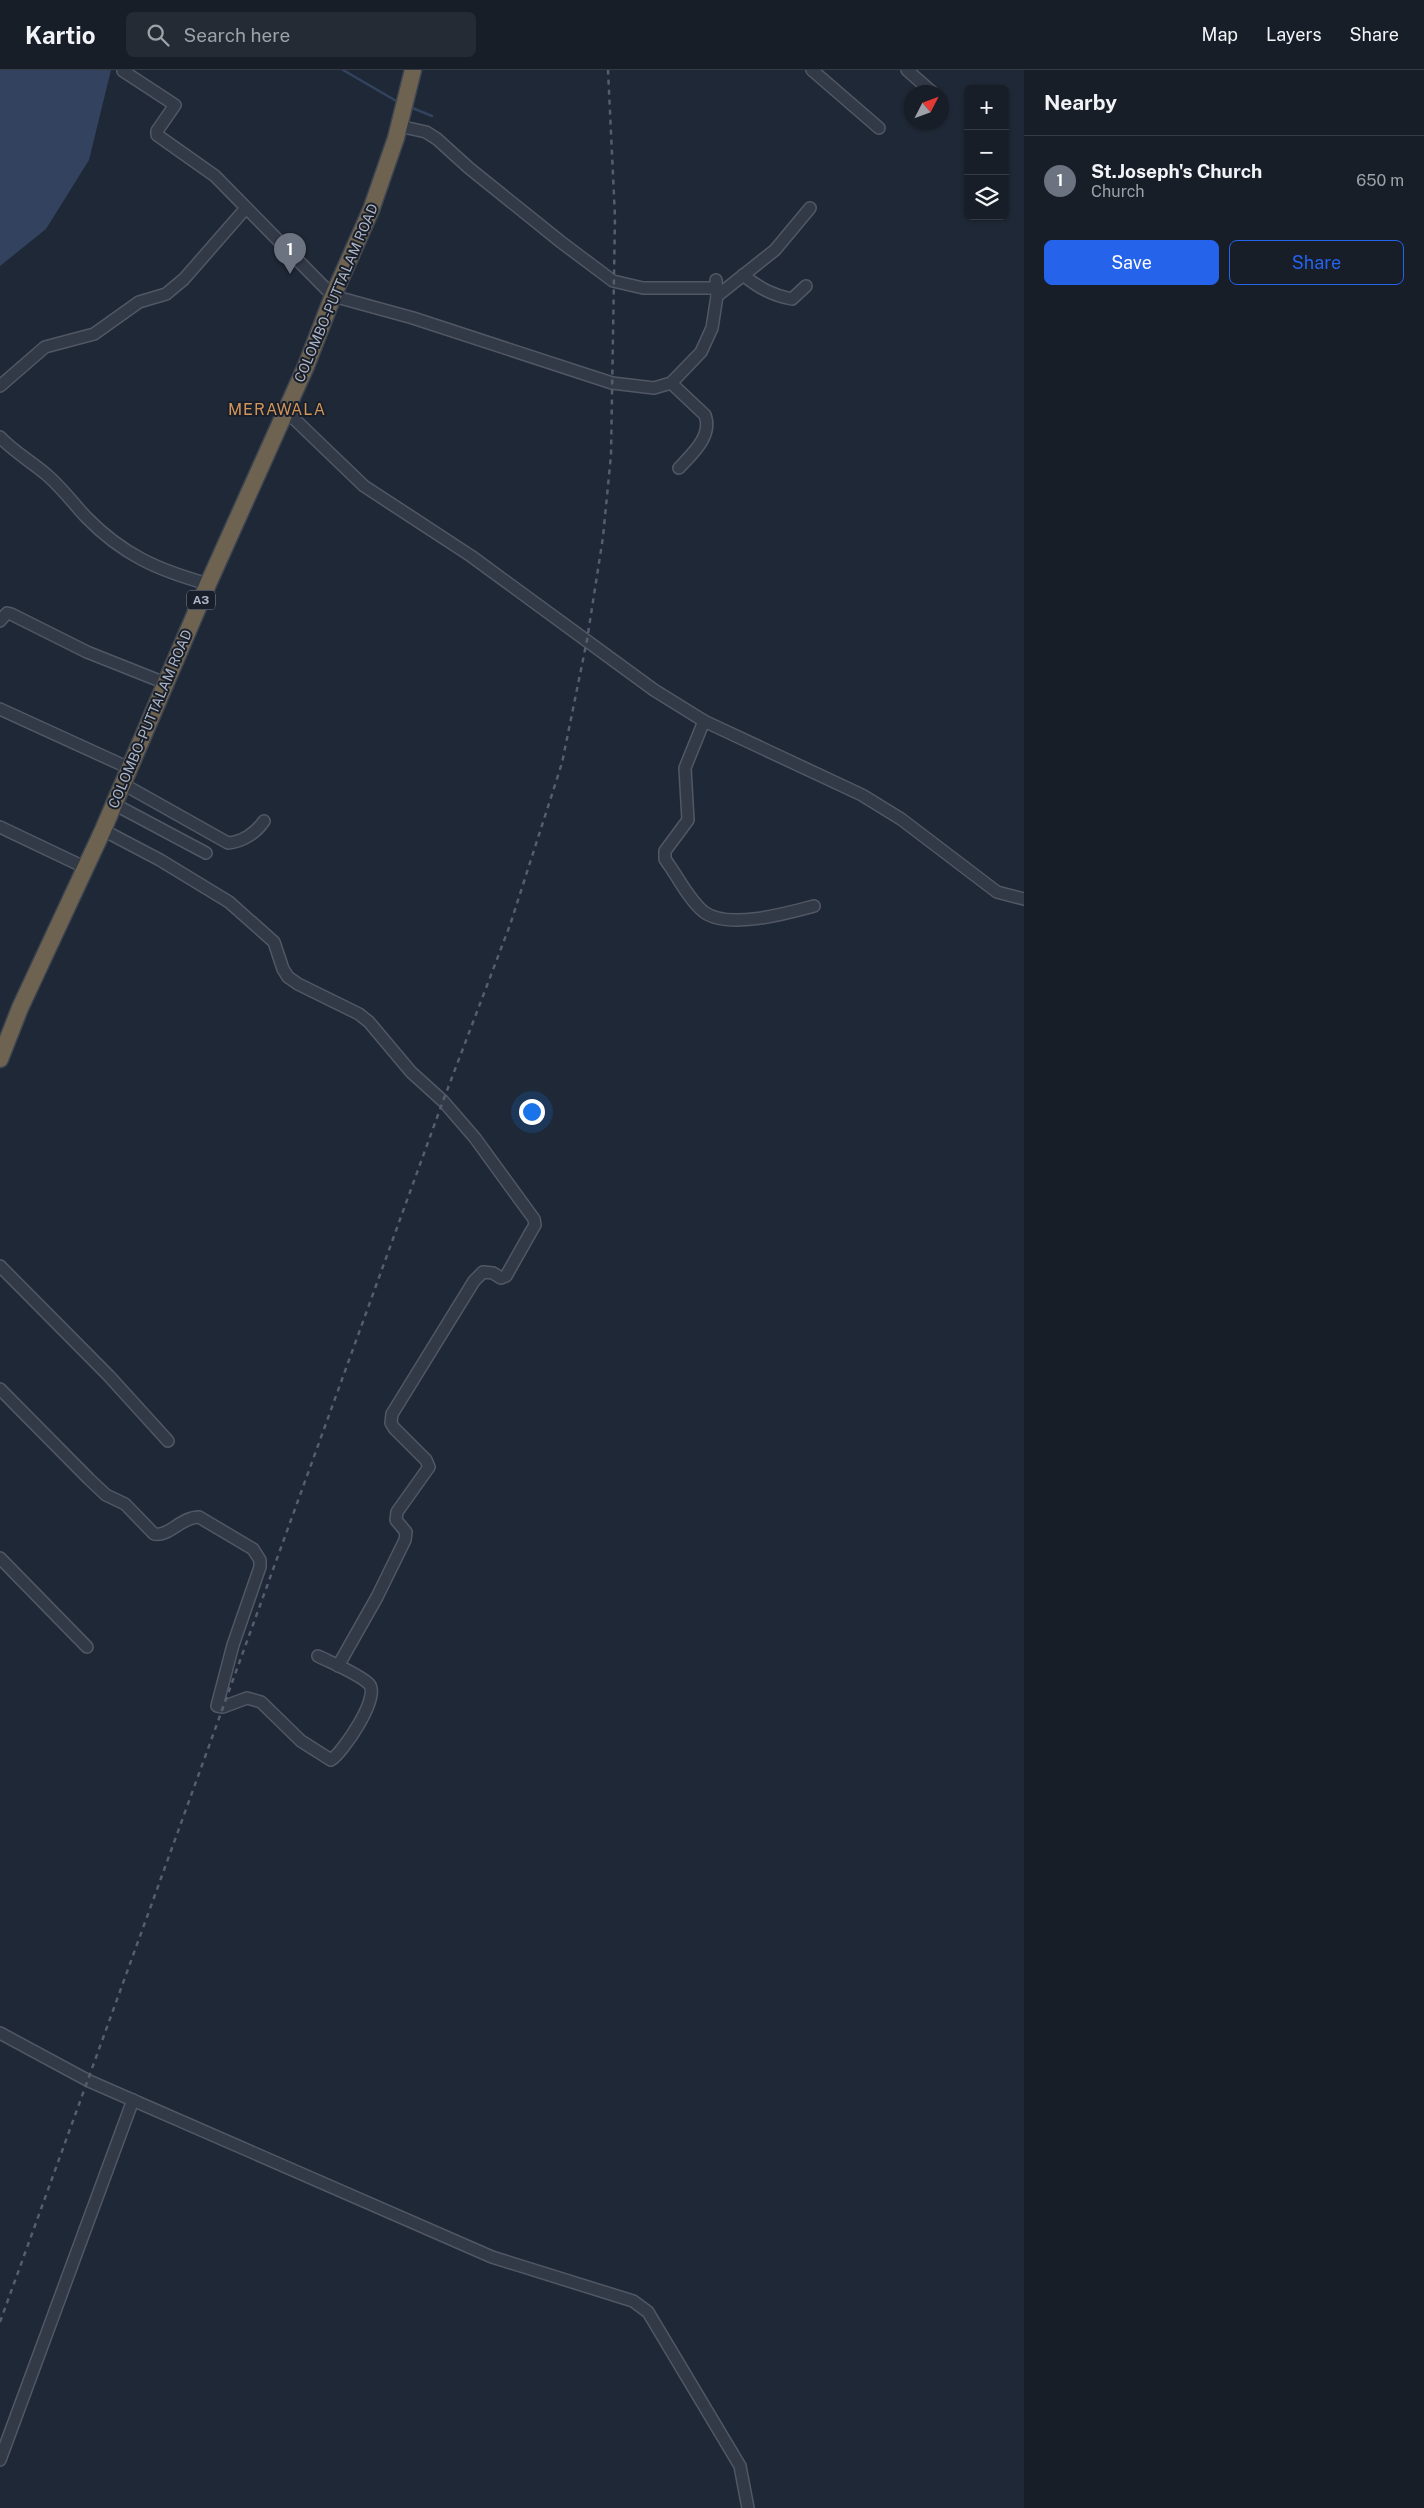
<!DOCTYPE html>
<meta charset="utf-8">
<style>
body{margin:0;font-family:"Public Sans",sans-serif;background:#242b34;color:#f1f3f6}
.controls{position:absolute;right:15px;top:15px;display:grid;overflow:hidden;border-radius:8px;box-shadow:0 1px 4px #0004}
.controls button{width:45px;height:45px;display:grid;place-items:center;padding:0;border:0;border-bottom:1px solid #363c45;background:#171e28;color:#f1f3f6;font:25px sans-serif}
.compass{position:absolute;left:904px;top:15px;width:45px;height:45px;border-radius:50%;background:#171e28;box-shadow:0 1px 4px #0004;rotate:48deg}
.you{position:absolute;left:531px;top:1041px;width:18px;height:18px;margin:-12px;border:4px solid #fff;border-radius:50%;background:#1a73e8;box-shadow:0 0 0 8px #1a73e833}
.badge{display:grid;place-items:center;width:32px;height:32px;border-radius:50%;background:#2563eb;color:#fff;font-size:16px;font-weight:700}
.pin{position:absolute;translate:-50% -41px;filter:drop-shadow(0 1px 2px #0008)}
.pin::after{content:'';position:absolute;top:26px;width:18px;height:15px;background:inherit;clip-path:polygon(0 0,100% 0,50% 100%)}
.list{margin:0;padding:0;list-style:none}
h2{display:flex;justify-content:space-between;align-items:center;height:65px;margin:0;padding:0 20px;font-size:21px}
h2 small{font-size:16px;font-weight:400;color:#9ea2a8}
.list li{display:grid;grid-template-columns:32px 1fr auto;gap:15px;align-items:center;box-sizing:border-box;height:90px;padding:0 20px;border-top:1px solid #363c45}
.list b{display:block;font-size:19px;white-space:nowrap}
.list p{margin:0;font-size:16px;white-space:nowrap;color:#9ea2a8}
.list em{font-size:16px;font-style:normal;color:#9ea2a8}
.actions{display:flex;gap:10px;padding:15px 20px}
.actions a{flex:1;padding:11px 0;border:1px solid #2563eb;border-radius:8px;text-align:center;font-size:18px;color:#2563eb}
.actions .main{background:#2563eb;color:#fff}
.icon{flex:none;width:28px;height:28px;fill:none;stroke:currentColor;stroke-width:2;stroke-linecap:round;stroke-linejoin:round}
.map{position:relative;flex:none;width:1024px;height:2438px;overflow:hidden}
header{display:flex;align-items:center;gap:30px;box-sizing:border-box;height:70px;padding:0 25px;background:#171e28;border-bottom:1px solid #363c45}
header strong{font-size:24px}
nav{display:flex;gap:28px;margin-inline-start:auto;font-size:18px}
.search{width:350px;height:45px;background:#242b34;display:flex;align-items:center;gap:12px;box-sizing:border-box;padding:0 18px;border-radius:8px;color:#9ea2a8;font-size:19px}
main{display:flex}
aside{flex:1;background:#171e28}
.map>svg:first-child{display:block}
</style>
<header>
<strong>Kartio</strong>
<div class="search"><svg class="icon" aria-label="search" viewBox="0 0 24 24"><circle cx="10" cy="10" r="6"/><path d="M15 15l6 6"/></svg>Search here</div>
<nav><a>Map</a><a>Layers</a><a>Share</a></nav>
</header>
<main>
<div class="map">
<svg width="1024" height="2438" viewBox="0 0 1024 2438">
<rect width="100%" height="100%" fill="#1f2836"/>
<!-- water -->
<path fill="#33425e" d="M 0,0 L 111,0 L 89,90 L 46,159 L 0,196 Z"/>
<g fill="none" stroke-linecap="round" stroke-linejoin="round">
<!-- stream -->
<g stroke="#33425e" stroke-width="2.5">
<path d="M 343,0 L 398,32"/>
<path d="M 410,37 L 432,46"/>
</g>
<!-- minor casing -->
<g stroke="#505765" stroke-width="14">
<g id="minor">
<path d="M 812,0 L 879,58"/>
<path d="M 907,0 L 932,22"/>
<path d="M 123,1 L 175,35 L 157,61 L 157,65 L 215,106 L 333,226 L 413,248 L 612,313 L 654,318 L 671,313 L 677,307 L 701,282 L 712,258 L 717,226 L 716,210"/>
<path d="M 399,56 L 426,62 L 437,69 L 469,98 L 561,172 L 613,211 L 643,218 L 717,218"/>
<path d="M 743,205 C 759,218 772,225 792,229 L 806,216"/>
<path d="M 717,226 L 775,180 L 810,138"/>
<path d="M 671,313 L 705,345 C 713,366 692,384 679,398"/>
<path d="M 0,316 L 45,277 L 94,264 L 139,232 L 166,224 L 184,209 L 246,138"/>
<path d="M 286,341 L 364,416 L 471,486 L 654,620 L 704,651 L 862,725 L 901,749 L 997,822 L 1024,829"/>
<path d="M 0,367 C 14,382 32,392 47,405 C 62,418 73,433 86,447 C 123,485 158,500 208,514"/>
<path d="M 0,551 L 7,543 L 11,544 L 87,582 L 165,613"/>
<path d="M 0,639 L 129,698"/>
<path d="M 704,651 L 685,698 L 688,750 L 665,781 L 665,789 L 669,795 C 679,809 690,831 704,842 C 728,860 788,843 814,836"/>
<path d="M 123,714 L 228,773 C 242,772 256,763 264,751"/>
<path d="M 114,734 L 206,783"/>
<path d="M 0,757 L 84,797"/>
<path d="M 103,760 L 160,790 L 229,832 L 274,872 L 283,899 L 288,907 L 298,914 L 359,944 L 369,952 L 411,1002 L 443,1031 L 475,1068 L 534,1149 L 535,1155 L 532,1160 L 506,1206 L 501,1208 L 493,1203 L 483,1202 L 474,1211 L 392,1344 L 391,1353 L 394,1358 L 426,1390 L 429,1397 L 397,1442 L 396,1450 L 406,1462 L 405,1470 L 377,1527 L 338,1596"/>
<path d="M 0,1196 L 109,1306 L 168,1371"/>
<path d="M 0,1319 L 89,1409 L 106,1425 L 125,1434 L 154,1464 C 169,1467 181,1447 199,1447 L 253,1479 L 260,1490 L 260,1497 L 233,1575 L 217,1636 L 223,1637 L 247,1628 L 261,1632 L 301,1671 L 331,1690 C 343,1682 381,1627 369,1614 C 359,1604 332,1593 318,1586"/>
<path d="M 0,1488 L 87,1577"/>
<path d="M 0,1963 L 89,2011 L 492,2187 L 633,2231 L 648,2242 L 740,2396 L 748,2438"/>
<path d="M 0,2390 L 133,2030"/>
</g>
</g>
<!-- highway casing -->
<g stroke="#3d4451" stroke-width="19">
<path id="highway" d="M 0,989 L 20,938 L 103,760 L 208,514 L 306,296 L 333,226 L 371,140 L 396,68 L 413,0"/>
</g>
<!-- minor -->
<use href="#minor" stroke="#333a47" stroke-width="11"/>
<!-- highway -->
<use href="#highway" stroke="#6d6350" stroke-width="16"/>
<!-- rail -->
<path stroke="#555d6e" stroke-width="2.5" stroke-dasharray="5 5" stroke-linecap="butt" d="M 0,2252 L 443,1031 L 510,855 L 562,693 L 587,570 L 603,467 L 611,385 L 615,147 L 608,0"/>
</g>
<g text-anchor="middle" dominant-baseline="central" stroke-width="4" stroke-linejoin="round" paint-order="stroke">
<!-- shield labels -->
<rect fill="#181f2b" stroke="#808796" stroke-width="1" x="187" y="520.5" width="28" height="19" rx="4"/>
<g font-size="12" font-weight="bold" fill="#adb4c4">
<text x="201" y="530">A3</text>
</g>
<!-- street labels -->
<g font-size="14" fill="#adb4c4" stroke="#181f2b">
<text transform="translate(336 223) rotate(-67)">COLOMBO-PUTTALAM ROAD</text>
<text transform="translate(150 649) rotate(-67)">COLOMBO-PUTTALAM ROAD</text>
</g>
<!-- quarter labels -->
<g font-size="16" letter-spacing="1" fill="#d29559" stroke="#181f2b">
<text x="277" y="339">MERAWALA</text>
</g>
</g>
</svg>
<div class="controls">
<button>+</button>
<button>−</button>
<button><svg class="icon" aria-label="layers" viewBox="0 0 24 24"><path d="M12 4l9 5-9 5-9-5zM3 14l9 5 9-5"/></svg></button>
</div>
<svg class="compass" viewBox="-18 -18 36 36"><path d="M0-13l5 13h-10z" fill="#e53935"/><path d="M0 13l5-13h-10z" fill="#9ea2a8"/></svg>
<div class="you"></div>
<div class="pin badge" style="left:290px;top:204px;background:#6b7280">1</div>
</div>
<aside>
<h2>Nearby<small></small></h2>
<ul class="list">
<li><span class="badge" style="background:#6b7280">1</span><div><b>St.Joseph's Church</b><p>Church</p></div><em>650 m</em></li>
</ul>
<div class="actions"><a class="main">Save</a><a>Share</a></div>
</aside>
</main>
